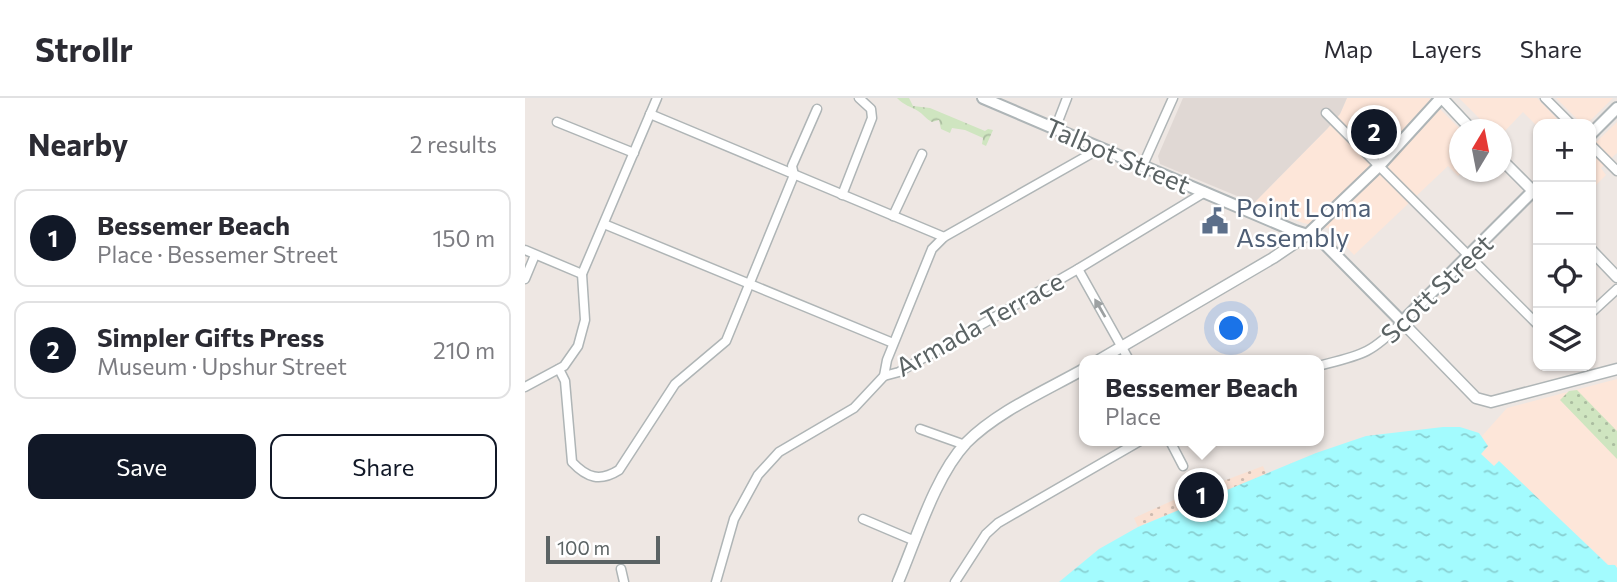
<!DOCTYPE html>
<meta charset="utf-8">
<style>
body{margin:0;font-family:Commissioner,sans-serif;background:#f7f7f7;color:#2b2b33}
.controls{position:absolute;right:21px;top:21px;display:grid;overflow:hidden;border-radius:14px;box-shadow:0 2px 5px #0004}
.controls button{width:63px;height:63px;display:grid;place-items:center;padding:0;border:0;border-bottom:2px solid #e1e1e2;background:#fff;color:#2b2b33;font:35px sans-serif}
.compass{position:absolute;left:924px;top:21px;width:63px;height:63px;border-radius:50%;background:#fff;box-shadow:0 2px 5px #0004;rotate:10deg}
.scale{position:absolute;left:21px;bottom:18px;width:114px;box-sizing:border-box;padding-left:7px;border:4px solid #5b6364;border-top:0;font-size:19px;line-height:24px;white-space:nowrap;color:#5b6364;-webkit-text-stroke:5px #fff;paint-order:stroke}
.you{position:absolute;left:707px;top:231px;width:24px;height:24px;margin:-18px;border:5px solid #fff;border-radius:50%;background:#1a73e8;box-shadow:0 0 0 10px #1a73e833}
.badge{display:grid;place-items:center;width:46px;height:46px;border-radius:50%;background:#111827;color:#fff;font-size:23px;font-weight:700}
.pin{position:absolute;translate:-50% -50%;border:4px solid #fff;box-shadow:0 2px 7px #0006}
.popup{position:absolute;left:554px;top:257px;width:245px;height:91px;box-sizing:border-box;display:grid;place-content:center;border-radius:14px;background:#fff;filter:drop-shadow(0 2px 5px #0005);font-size:23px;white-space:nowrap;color:#7c7c81}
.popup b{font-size:26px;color:#2b2b33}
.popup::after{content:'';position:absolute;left:50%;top:100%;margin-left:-14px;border:14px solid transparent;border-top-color:#fff}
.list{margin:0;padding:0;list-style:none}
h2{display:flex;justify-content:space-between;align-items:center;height:91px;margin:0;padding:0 28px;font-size:30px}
h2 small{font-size:23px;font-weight:400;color:#7c7c81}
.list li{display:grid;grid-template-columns:46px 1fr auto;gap:21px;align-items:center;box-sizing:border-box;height:98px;margin:0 14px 14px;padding:0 14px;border:2px solid #e1e1e2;border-radius:14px}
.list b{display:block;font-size:26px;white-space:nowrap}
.list p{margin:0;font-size:23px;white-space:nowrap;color:#7c7c81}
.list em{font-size:23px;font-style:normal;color:#7c7c81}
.actions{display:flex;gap:14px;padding:21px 28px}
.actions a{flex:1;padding:16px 0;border:2px solid #111827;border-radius:14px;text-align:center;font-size:24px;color:#111827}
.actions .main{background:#111827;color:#fff}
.icon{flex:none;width:38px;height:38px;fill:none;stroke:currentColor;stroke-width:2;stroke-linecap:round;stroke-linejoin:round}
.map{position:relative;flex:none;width:1092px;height:484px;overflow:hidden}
header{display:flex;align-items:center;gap:42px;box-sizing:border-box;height:98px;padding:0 35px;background:#fff;border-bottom:2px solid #e1e1e2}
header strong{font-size:33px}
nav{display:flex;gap:38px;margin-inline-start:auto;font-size:24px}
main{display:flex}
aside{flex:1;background:#fff}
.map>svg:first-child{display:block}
</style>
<header>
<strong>Strollr</strong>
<nav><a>Map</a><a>Layers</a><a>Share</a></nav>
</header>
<main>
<aside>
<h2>Nearby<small>2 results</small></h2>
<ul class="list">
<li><span class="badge">1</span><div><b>Bessemer Beach</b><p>Place · Bessemer Street</p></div><em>150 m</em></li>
<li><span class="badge">2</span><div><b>Simpler Gifts Press</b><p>Museum · Upshur Street</p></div><em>210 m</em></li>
</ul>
<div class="actions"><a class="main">Save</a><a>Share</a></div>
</aside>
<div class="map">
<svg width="1092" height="484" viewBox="0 0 1092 484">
<defs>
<pattern id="forest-crowns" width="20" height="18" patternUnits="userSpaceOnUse" patternTransform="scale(1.75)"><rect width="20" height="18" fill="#cfe5c0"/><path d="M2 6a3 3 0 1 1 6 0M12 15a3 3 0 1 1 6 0" fill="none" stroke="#abbda0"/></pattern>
<pattern id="sand-dots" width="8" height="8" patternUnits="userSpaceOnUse" patternTransform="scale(1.75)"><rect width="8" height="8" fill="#fae1d3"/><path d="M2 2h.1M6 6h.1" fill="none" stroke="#cdbaaf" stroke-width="1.8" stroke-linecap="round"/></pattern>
<pattern id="park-dots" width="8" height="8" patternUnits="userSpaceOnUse" patternTransform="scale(1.75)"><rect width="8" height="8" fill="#cfe5c0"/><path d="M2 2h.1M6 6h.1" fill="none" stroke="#abbda0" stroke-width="1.8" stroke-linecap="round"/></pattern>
<pattern id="water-ripples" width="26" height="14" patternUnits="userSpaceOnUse" patternTransform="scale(1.75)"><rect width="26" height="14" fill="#a3fbfe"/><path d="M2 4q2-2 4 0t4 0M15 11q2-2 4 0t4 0" fill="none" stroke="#88cfd1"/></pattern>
</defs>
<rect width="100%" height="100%" fill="#eee7e3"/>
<!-- commercial -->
<g fill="#fde6d9">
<path d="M 822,0 L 904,0 L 935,31 L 934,74 L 938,74 L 933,78 L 923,68 L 829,157 L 803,130 L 778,125 L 729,105 L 802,31 L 815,16 Z"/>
<path d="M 934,0 L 1012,0 L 1037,26 L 1013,26 L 1013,29 L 998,14 L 977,36 L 976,32 L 965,31 Z"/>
<path d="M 1031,0 L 1088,0 L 1062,26 L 1055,24 Z"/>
<path d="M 1092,24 L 1092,55 L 1076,70 L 1081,77 L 1066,92 L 1066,49 Z"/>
<path d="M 1092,281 L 1092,470 L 1088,466 L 1084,467 L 974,364 L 969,368 L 956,356 L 962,348 L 957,338 L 982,310 Z"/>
</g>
<!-- education -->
<path fill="#e0d8d4" d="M 658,0 L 822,0 L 815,16 L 802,31 L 729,105 L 635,66 L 633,58 Z"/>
<!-- forest -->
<path fill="url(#forest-crowns)" d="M 372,0 L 384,0 L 388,8 L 405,10 L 460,33 L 463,31 L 468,32 L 461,48 L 457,46 L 458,40 L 440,32 L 427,30 L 425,35 L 416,31 L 414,22 L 407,24 C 401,21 398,16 393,13 C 385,8 380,8 372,0 Z"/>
<!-- sand -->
<path fill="url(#sand-dots)" d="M 738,368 L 742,377 L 613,429 L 609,420 L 653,400 Z"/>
<!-- park -->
<path fill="url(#park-dots)" d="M 1052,292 L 1092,333 L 1092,361 L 1035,302 L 1044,293 Z"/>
<!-- water -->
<path fill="url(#water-ripples)" d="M 918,329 L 935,329 L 954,335 L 963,348 L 956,356 L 969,368 L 974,363 L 1083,467 L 1090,467 L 1092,470 L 1092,484 L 534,484 L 574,451 L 613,429 L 791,355 L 841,338 Z"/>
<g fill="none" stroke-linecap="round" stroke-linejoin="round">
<!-- minor casing -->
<g stroke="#afb5b6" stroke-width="11">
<g id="minor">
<path d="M 1020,0 L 1046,26"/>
<path d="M 801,15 L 1013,227"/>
<path d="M 125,16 L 419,139"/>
<path d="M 32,24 L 109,55"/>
<path d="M 530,31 L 542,0"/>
<path d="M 1066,47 L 1092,73"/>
<path d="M 618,67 L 648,0"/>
<path d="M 269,77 L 267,68 L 292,11"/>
<path d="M 317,97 L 347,20 L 346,11 L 334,0"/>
<path d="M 368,118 L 397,56"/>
<path d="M 79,126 L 368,245"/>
<path d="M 0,152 L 57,176"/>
<path d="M 553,171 L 604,262"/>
<path d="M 0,181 L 10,157"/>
<path d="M 1066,215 L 1092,191"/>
<path d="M 793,268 C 836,257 845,257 877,224"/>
<path d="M 34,271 L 40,283 L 47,364 C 62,380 75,384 94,372 L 150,286 L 201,243 L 269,77"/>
<path d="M 359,278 L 362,262 L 407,151 L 419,139 L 576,50"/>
<path d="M 0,289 L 39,268 L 53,248 L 60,222 L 57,176 L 132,0"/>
<path d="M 395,331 L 440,347"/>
<path d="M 645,343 L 658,368"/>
<path d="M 338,421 L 390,443"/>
<path d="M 96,471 L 99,484"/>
<path d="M 191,484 L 209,421 L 233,377 L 254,354 L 329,310 L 359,278 L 374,274 L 553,171 L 680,94"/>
<path d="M 430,484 L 461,436 L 473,425 L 615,343"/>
</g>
</g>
<!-- tertiary casing -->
<g stroke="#afb5b6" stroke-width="13">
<g id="tertiary">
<path d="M 917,0 L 947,32"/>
<path d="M 976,61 L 1013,98"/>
<path d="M 1066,152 L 1092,179"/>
<path d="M 877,224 L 951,300 L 966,304 L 1092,271"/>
<path d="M 574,262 L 748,160 L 782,137"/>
<path d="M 373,484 C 391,442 410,378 441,345 C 473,313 520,293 559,271"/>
</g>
</g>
<!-- secondary casing -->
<g stroke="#aeb5b7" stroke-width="14">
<g id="secondary">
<path d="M 458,0 L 770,133 L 795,141 L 877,224 L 1013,88"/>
<path d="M 1066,36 L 1092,10"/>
<path d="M 782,137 L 854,68 L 916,0"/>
</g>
</g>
<!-- minor -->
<use href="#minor" stroke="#fff" stroke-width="8"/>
<!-- tertiary -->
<use href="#tertiary" stroke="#fff" stroke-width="10"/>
<!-- secondary -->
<use href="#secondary" stroke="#fff" stroke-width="10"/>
</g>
<!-- one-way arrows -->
<defs><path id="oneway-solid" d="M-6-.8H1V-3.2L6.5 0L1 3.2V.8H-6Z" transform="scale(1.75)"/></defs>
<use fill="#9da1a2" href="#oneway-solid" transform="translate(575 210) rotate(-120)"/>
<!-- icons -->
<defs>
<g id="civic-bare" transform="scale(2.1)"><path d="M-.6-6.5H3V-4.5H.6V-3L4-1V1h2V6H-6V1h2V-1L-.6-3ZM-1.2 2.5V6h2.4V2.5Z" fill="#5c6f8a" stroke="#fff" stroke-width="2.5" paint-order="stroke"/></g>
</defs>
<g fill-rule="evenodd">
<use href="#civic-bare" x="690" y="123"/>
</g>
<g text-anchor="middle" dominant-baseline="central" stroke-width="5" stroke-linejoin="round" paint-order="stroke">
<!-- street labels -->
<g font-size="26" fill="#5b6364" stroke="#fff">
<text transform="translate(593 57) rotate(23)">Talbot Street</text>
<text transform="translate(911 190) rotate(-44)">Scott Street</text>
<text transform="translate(454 225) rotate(-29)">Armada Terrace</text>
</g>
<!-- service labels -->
<g font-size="26" fill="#4e5e75" stroke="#fff" text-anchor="start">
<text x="711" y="108">Point Loma<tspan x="711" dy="30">Assembly</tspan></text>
</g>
</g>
</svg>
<div class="controls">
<button>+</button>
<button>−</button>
<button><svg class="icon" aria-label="locate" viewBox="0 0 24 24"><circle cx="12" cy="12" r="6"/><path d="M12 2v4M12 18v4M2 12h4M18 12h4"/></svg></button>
<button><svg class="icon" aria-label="layers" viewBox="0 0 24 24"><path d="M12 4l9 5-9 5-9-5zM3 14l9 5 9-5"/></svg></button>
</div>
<svg class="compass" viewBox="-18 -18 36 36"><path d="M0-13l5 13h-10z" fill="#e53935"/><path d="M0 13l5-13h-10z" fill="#7c7c81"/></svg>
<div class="scale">100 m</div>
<div class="you"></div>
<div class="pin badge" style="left:676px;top:397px">1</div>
<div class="popup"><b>Bessemer Beach</b>Place</div>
<div class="pin badge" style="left:849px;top:34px">2</div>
</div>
</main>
